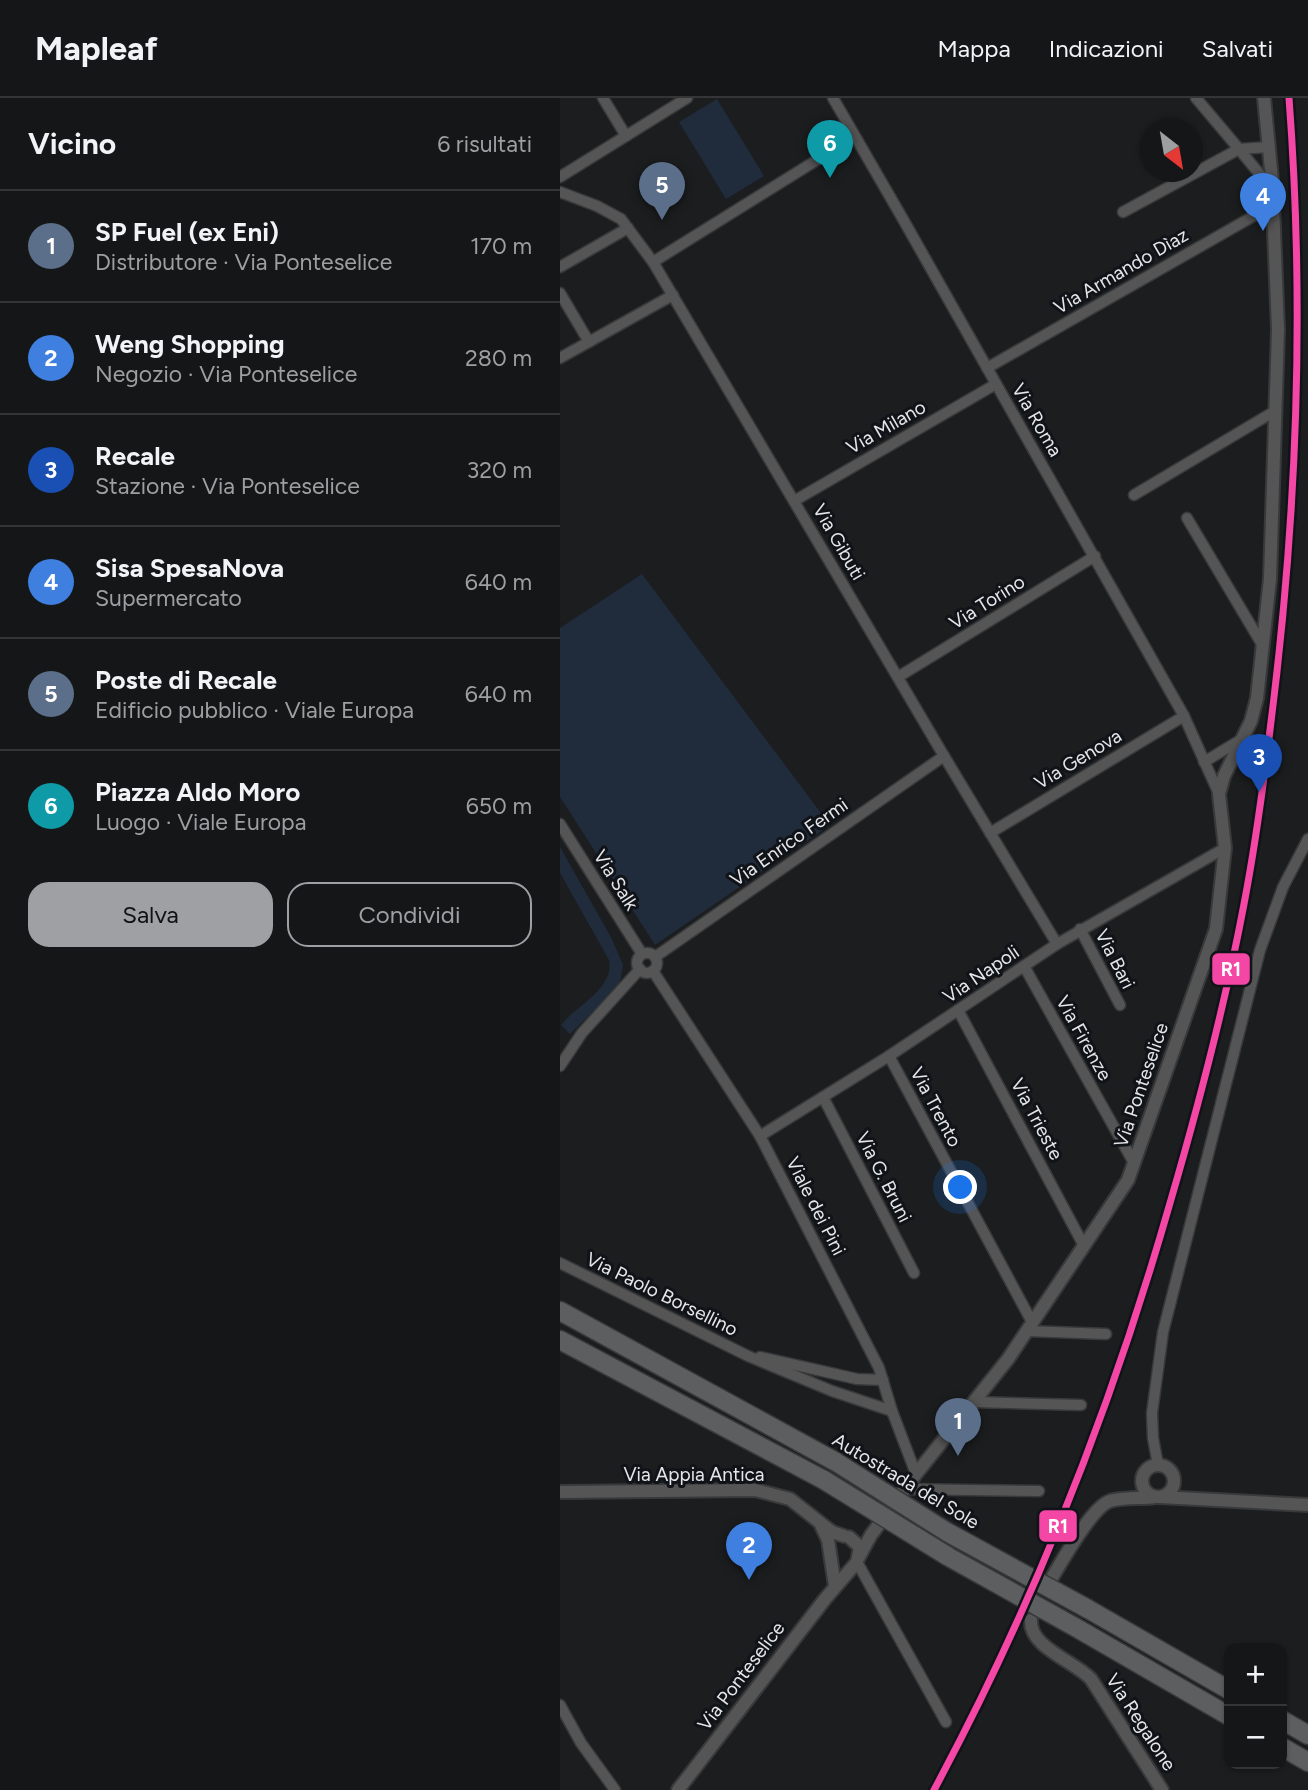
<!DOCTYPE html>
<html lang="it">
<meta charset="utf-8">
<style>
body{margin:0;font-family:Figtree,sans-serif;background:#1d1f20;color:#f1f3f6}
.controls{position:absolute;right:21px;bottom:21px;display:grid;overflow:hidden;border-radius:14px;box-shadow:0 2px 5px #0004}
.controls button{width:63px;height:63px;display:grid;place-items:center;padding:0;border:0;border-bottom:2px solid #333536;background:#141617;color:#f1f3f6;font:35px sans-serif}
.compass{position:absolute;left:580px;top:21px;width:63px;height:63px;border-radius:50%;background:#141617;box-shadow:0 2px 5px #0004;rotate:149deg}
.you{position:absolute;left:401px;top:1090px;width:24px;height:24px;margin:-18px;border:5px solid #fff;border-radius:50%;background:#1a73e8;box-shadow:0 0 0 10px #1a73e833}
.badge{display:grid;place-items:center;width:46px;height:46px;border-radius:50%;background:#9ea0a3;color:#fff;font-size:23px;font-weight:700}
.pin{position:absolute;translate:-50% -58px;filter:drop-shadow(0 2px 4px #0008)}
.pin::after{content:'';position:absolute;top:37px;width:24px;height:21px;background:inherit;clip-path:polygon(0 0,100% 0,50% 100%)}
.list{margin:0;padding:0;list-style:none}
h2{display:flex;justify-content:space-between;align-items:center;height:91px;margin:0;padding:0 28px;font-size:30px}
h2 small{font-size:23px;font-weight:400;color:#9d9fa1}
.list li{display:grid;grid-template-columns:46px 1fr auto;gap:21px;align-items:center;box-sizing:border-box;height:112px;padding:0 28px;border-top:2px solid #333536}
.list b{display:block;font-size:26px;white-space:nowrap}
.list p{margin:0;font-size:23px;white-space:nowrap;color:#9d9fa1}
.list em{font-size:23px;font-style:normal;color:#9d9fa1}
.actions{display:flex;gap:14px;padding:21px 28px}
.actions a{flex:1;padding:16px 0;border:2px solid #9ea0a3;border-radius:21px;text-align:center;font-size:24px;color:#9ea0a3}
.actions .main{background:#9ea0a3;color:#111}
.map{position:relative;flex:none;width:748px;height:1692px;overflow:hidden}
header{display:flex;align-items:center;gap:42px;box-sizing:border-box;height:98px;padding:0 35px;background:#141617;border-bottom:2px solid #333536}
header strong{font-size:33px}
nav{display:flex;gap:38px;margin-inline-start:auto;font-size:24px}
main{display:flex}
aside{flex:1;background:#141617}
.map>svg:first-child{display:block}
</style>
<header>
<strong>Mapleaf</strong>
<nav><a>Mappa</a><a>Indicazioni</a><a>Salvati</a></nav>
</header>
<main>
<aside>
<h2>Vicino<small>6 risultati</small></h2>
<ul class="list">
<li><span class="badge" style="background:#5c6f8a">1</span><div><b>SP Fuel (ex Eni)</b><p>Distributore · Via Ponteselice</p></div><em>170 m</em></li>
<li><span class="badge" style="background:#3f7fe0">2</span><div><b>Weng Shopping</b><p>Negozio · Via Ponteselice</p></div><em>280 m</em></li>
<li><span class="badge" style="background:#1a4fb4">3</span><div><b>Recale</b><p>Stazione · Via Ponteselice</p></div><em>320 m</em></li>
<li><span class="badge" style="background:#3f7fe0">4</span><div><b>Sisa SpesaNova</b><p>Supermercato</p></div><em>640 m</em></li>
<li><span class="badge" style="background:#5c6f8a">5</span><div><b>Poste di Recale</b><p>Edificio pubblico · Viale Europa</p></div><em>640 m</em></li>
<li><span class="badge" style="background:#0f9aa8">6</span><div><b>Piazza Aldo Moro</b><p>Luogo · Viale Europa</p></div><em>650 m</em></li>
</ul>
<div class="actions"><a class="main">Salva</a><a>Condividi</a></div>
</aside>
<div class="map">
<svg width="748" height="1692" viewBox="0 0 748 1692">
<rect width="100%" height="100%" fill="#1b1d1f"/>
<!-- green -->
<g fill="#202b3c">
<path d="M 157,1 L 204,78 L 166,101 L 119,24 Z"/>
<path d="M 82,476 L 270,727 L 95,847 L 0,699 L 0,530 Z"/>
<path d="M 0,749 L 52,841 L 63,867 L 61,880 L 56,891 L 10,936 L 1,927 C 16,908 55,890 49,862 L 0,775 Z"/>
</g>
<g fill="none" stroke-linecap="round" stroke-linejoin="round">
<!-- minor casing -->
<g stroke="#38393b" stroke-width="13">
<g id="minor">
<path d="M 43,0 L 66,38"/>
<path d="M 273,0 L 344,123 L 624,618 L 659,696"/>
<path d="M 709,49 L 679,51 L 712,91"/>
<path d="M 0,79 L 127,0"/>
<path d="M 0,94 L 37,108 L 61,121 L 93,164 L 384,658 L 497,846"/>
<path d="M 563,114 L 679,51 L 636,0"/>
<path d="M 93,164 L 294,39"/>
<path d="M 0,169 L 68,130"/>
<path d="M 0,195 L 29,244"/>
<path d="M 0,260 L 113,197"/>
<path d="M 427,270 L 713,107"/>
<path d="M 574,397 L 715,313"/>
<path d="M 234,403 L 436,286"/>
<path d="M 627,420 L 703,548"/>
<path d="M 338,579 L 535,458"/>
<path d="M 644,664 L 682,641"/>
<path d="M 0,726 L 82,856"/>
<path d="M 430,735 L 624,618"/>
<path d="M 520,831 L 560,907"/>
<circle cx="87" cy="865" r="10"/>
<path d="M 95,859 L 384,658"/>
<path d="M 464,868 L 574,1065"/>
<path d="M 93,873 L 200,1038 L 319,1270 L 332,1313 L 356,1376"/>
<path d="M 398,912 L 524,1148"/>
<path d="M 329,958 L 472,1224"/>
<path d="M 0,968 L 22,935 L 80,871"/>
<path d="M 263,999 L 354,1175"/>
<path d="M 200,1038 L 329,958 L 497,846 L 665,750"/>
<path d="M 0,1165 L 188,1258 L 272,1293 L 332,1313"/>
<path d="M 467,1233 L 546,1236"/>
<path d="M 200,1259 L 297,1281 L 323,1282"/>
<path d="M 414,1304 L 521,1307"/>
<path d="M 598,1367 L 593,1340 L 592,1315 L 603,1234 L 700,852 L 723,789 L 748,741"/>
<path d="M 345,1391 L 479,1393"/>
<path d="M 297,1464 L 386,1624"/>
<path d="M 0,1607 L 21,1645 L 55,1692"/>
</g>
</g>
<!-- tertiary casing -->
<g stroke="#38393b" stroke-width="16">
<g id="tertiary">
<circle cx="598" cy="1383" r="16"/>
<path d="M 0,1394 L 195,1392 L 230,1401 L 272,1434 L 284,1438"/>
<path d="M 600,1399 L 748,1407"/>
<path d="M 261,1427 L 268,1442 L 275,1488"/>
<path d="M 299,1459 L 311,1437 L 356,1376 L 448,1261 L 568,1082 L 656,831 L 665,750 L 659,696 L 664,678 L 691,623 L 697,600 L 710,481 L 718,232 L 712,82 L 704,0"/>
<path d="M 493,1478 C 504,1460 532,1409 550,1403 C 564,1399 581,1401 595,1399"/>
<path d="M 471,1522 C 469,1549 514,1563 531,1581 L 602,1692"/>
<path d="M 118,1692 L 265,1501 L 297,1464 L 300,1449 L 289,1439"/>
</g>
</g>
<!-- motorway casing -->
<g stroke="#38393b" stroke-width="21">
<g id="motorway">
<path d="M 0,1213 L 276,1364"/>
<path d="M 0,1242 L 264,1382"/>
<path d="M 528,1511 L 669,1592"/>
<path d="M 515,1529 L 669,1618"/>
<path d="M 722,1622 L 748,1637"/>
<path d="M 722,1649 L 748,1664"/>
</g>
</g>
<!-- minor -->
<use href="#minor" stroke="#555556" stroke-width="10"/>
<!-- tertiary -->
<use href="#tertiary" stroke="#555556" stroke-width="12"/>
<!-- motorway -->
<use href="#motorway" stroke="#5c5e5f" stroke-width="18"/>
<!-- motorway-bridge casing -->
<g stroke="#38393b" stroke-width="21" stroke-linecap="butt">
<g id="motorway-bridge">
<path d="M 276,1364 L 387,1434 L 528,1511"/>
<path d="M 264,1382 L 389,1459 L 515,1529"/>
</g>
</g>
<!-- motorway-bridge -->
<use href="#motorway-bridge" stroke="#5c5e5f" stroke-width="18"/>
<!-- rail-1 casing -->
<g stroke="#101318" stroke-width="12">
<path id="rail-1" d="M 374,1692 C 474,1506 552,1308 610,1105 C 639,1006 665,907 684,806 C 695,749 703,690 710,632 C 737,422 745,211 729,0"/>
</g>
<!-- rail-1 -->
<use href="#rail-1" stroke="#f346a5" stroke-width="7"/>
</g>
<g text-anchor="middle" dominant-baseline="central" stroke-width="6" stroke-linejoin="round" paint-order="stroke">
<!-- street labels -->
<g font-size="19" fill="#e4e6ea" stroke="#101318">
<text transform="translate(561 173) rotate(-30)">Via Armando Dìaz</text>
<text transform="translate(477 322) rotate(60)">Via Roma</text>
<text transform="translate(326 329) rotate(-30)">Via Milano</text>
<text transform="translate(279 444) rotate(60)">Via Gibuti</text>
<text transform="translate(427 504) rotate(-32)">Via Torino</text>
<text transform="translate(518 661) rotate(-31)">Via Genova</text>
<text transform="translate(229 744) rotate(-35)">Via Enrico Fermi</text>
<text transform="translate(56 782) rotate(58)">Via Salk</text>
<text transform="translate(555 861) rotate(63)">Via Bari</text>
<text transform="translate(421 876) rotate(-34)">Via Napoli</text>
<text transform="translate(524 940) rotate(61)">Via Firenze</text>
<text transform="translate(581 987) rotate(-71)">Via Ponteselice</text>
<text transform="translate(376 1009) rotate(62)">Via Trento</text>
<text transform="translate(477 1021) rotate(62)">Via Trieste</text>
<text transform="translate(324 1079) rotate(63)">Via G. Bruni</text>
<text transform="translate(256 1108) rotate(63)">Viale dei Pini</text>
<text transform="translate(102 1196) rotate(26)">Via Paolo Borsellino</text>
<text x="134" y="1376">Via Appia Antica</text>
<text transform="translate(346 1383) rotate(31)">Autostrada del Sole</text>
<text transform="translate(181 1578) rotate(-53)">Via Ponteselice</text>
<text transform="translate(581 1624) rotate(57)">Via Regalone</text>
</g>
</g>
<g stroke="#101318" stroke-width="2.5">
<rect x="651" y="854" width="40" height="34" rx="7" fill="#f346a5"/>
<rect x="478" y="1411" width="40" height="34" rx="7" fill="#f346a5"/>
</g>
<g font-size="19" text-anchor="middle" font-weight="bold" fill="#fff">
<text x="671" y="878">R1</text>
<text x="498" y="1435">R1</text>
</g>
</svg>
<div class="controls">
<button>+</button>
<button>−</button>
</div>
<svg class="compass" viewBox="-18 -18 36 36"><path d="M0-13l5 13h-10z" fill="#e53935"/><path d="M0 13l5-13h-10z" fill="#9d9fa1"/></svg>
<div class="you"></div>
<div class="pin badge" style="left:398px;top:1358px;background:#5c6f8a">1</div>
<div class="pin badge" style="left:189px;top:1482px;background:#3f7fe0">2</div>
<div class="pin badge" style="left:699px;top:694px;background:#1a4fb4">3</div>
<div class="pin badge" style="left:703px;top:133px;background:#3f7fe0">4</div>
<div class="pin badge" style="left:102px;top:122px;background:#5c6f8a">5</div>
<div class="pin badge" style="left:270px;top:80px;background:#0f9aa8">6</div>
</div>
</main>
